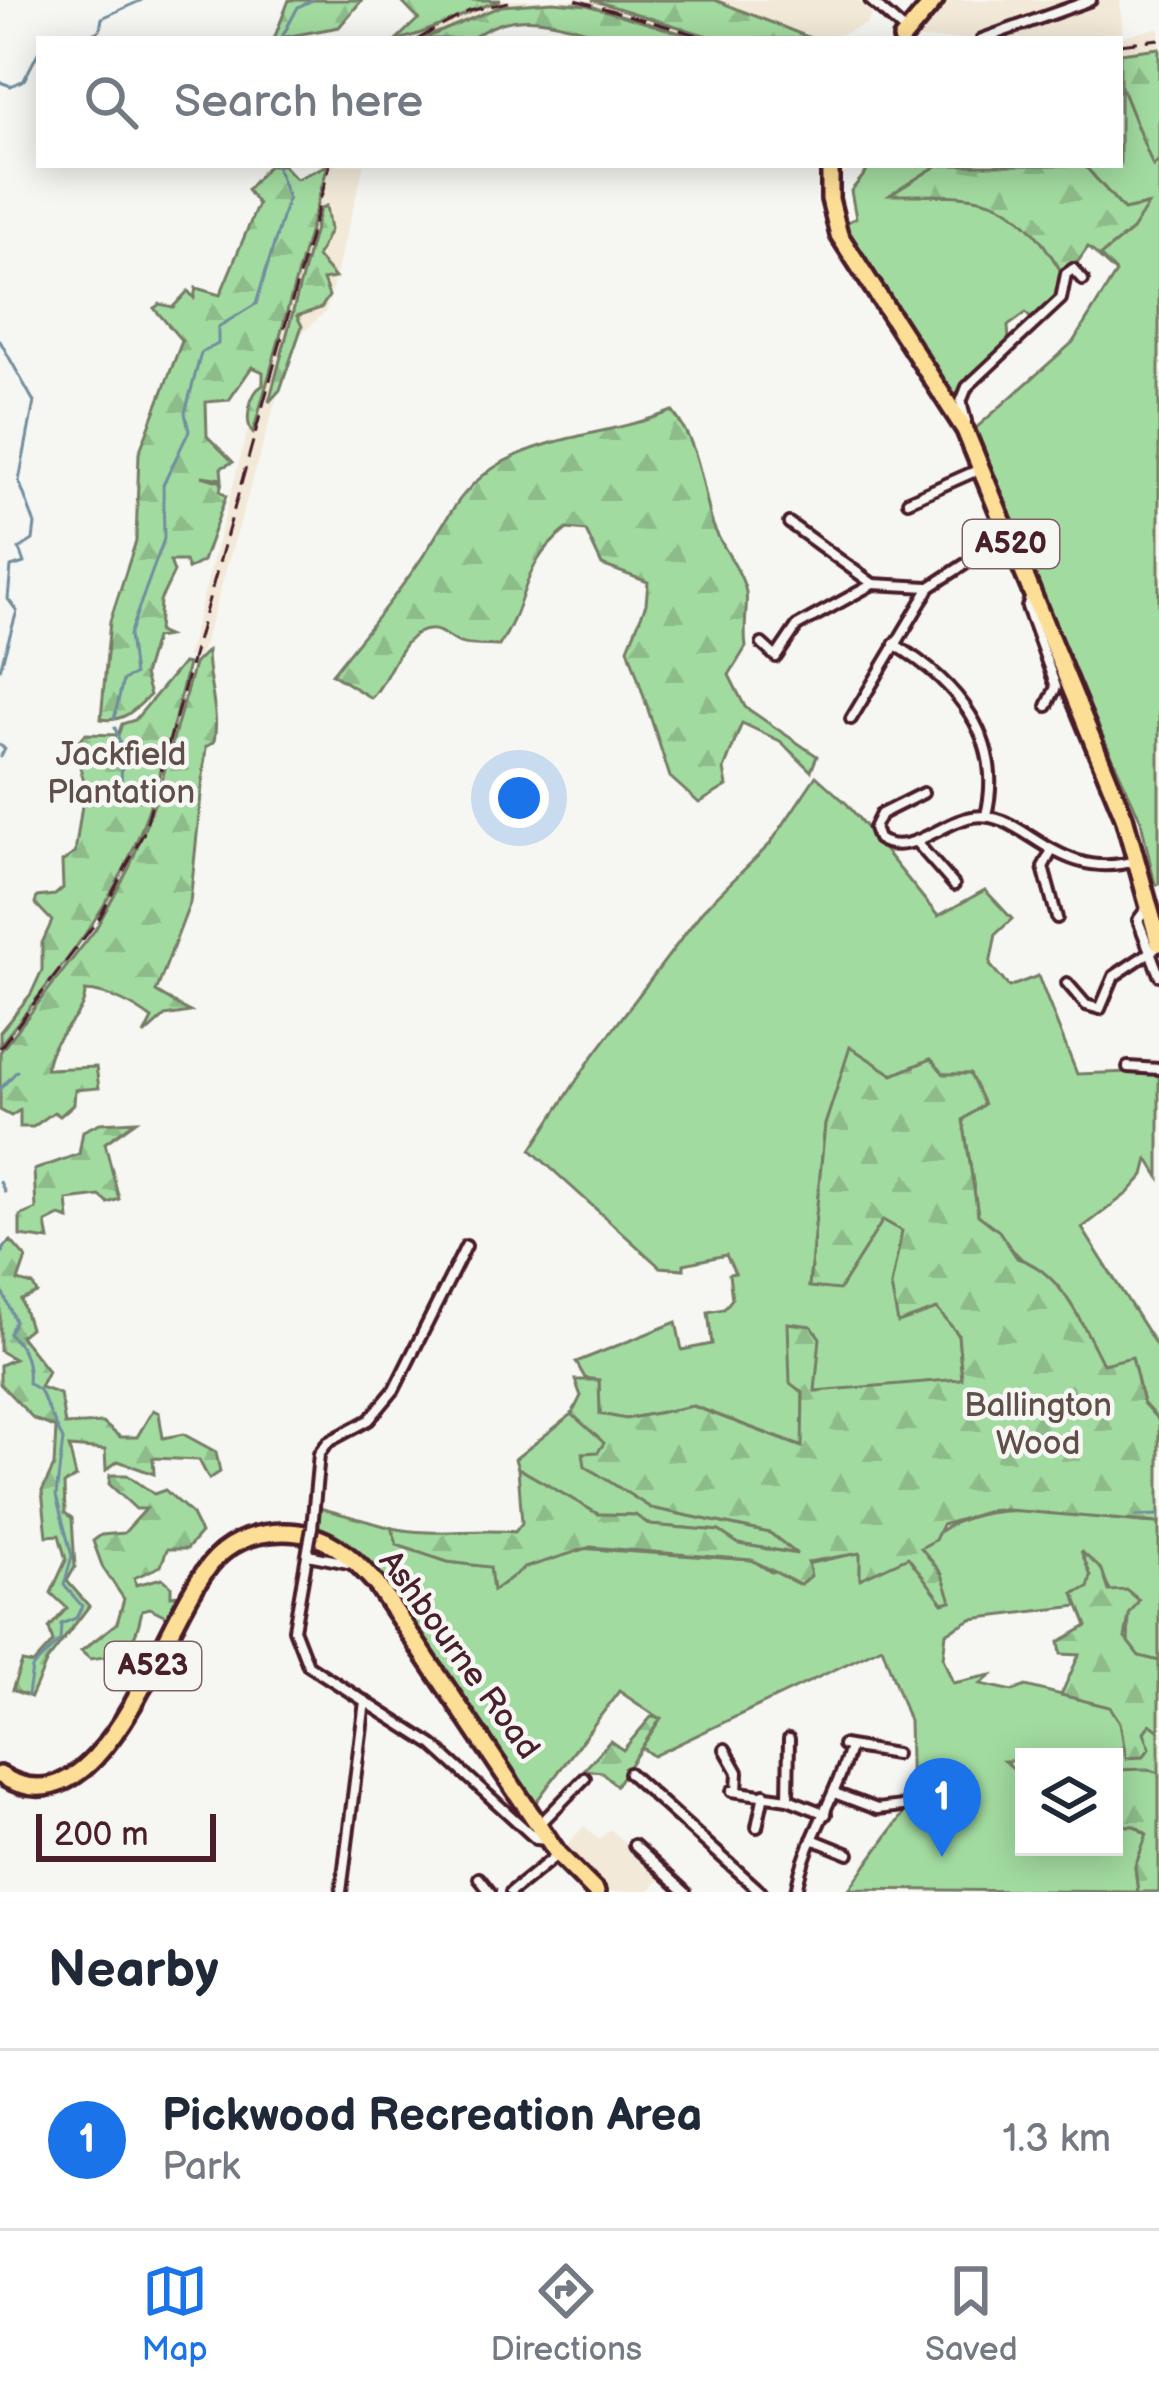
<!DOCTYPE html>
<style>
body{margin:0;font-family:"Balsamiq Sans",sans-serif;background:#f2f2f3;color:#1f2937}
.controls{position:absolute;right:36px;bottom:36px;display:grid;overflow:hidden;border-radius:0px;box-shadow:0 6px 30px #0003}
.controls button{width:108px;height:108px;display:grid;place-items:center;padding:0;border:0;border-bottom:3px solid #e0e1e3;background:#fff;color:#1f2937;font:60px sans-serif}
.scale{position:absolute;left:36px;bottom:30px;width:180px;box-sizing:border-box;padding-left:12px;border:6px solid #4a1f2b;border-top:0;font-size:33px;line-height:42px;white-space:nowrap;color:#4a1f2b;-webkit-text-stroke:9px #f6f6f2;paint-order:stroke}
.you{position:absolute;left:519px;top:798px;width:42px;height:42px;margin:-30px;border:9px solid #fff;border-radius:50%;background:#1a73e8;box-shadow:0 0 0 18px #1a73e833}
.badge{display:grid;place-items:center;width:78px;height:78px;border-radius:50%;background:#1a73e8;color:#fff;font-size:39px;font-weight:700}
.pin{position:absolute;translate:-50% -99px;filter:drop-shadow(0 3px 6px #0008)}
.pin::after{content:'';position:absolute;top:63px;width:42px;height:36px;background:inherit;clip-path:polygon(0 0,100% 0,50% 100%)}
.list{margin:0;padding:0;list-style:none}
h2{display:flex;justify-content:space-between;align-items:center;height:156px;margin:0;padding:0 48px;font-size:51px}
h2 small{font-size:39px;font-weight:400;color:#747a83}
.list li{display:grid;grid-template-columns:78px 1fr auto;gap:36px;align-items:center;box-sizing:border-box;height:180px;padding:0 48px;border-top:3px solid #e0e1e3}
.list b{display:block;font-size:45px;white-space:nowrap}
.list p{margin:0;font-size:39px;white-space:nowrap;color:#747a83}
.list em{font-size:39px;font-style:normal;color:#747a83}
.icon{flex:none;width:66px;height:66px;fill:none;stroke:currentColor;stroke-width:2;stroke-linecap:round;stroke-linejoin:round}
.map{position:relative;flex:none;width:1159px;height:1892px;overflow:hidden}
.search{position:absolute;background:#fff;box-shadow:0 6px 30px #0003;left:36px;right:36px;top:36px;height:132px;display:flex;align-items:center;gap:30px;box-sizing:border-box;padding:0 42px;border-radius:0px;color:#747a83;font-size:45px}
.sheet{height:336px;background:#fff}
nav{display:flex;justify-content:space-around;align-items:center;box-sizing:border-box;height:168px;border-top:3px solid #e0e1e3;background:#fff;font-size:33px;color:#747a83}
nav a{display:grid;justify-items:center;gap:6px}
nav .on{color:#1a73e8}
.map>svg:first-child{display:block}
</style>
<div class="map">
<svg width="1159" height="1892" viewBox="0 0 1159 1892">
<defs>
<pattern id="forest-firs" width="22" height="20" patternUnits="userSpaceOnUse" patternTransform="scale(3)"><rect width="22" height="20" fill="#a2dba0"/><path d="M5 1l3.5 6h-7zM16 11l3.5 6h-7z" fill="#8dbc8a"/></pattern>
</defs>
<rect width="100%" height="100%" fill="#f6f6f2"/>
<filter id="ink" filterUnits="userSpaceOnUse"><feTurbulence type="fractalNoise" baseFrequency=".00833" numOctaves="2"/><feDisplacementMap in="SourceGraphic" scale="24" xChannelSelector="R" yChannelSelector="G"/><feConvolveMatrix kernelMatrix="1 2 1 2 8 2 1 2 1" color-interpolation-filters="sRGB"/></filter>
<g filter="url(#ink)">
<!-- built -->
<g fill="#f2e9d8">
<path d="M 445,0 L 857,0 L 872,13 L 867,24 L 829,39 L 620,39 L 564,19 L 527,17 L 489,21 L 455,39 L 397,39 Z"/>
<path d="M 947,0 L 1120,0 L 1123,36 L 1159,28 L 1159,48 L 1120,53 L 1120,39 L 915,39 Z"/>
<path d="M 319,165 L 364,165 L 330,298 L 325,312 L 293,342 L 200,658 L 187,657 Z"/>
<path d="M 584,1826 L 599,1840 L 610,1829 L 662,1876 L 648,1892 L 608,1892 L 562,1850 Z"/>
</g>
<!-- green -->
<g fill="#a2dba0" stroke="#767d66" stroke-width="3">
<path d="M 1120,84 L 1153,165 L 1159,160 L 1159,884 L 1155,885 L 1141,821 L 1030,574 L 974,430 L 1073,342 L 1116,273 L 1099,257 L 1132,230 L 1146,205 L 1124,210 L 1084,165 L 1120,165 Z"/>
<path d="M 872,165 L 938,165 L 892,194 C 980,196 1011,187 1061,271 L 1054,302 L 1033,321 L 1026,313 L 1008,326 L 1009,342 L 955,396 L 843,224 L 856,218 L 851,191 Z"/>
<path d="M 816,776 L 847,804 L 938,916 L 985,890 L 1012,919 L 996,934 L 990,965 L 1009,987 L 1038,976 L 1077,1074 L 1159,1071 L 1159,1177 L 1148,1159 L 1144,1175 L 1128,1193 L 1082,1228 L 1159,1350 L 1159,1421 L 1143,1403 L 1132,1358 L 1103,1365 L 1077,1315 L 978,1215 L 963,1120 L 969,1074 L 943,1074 L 930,1059 L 893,1075 L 851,1048 L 825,1125 L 809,1286 L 839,1289 L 883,1220 L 903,1231 L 891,1286 L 899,1322 L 937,1308 L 958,1334 L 962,1379 L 803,1393 L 803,1447 L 694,1406 L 625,1419 L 600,1414 L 599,1380 L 585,1378 L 576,1362 L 676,1322 L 682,1350 L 712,1344 L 708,1312 L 724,1309 L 732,1299 L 729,1274 L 735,1273 L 726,1255 L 684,1264 L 684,1269 L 660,1267 L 531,1150 L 590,1060 L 703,910 L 770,844 Z"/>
<path d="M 572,1414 L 605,1443 L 598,1452 L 651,1508 L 770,1533 L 800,1554 L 738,1544 L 719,1531 L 649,1525 L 635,1515 L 598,1514 L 518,1468 L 515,1459 Z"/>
<path d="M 316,1507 L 392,1528 L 398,1545 L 448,1562 L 491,1567 L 494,1590 L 524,1568 L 577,1548 L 752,1560 L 771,1572 L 861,1552 L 860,1577 L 908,1557 L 942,1574 L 922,1556 L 921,1547 C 981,1484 1081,1521 1159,1523 L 1159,1661 L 1139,1656 L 1128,1645 L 1129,1615 L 1082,1553 L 1091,1576 L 1089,1588 L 1074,1593 L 1078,1606 L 971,1619 L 946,1633 L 943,1658 L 953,1683 L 991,1675 L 981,1684 L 1013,1691 L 1026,1686 L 1110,1707 L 1120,1722 L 1127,1758 L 1150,1723 L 1159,1731 L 1159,1773 L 1114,1770 L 1114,1757 L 1004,1761 L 1024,1776 L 1024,1847 L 1114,1847 L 1114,1825 L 1135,1826 L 1147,1835 L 1135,1867 L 1138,1892 L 849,1889 L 911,1803 L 909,1721 L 882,1647 L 653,1756 L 641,1747 L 660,1719 L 619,1691 L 533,1806 L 385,1587 L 315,1530 Z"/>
</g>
<!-- forest -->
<g fill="url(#forest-firs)" stroke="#767d66" stroke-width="3">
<path d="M 289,0 L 362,0 L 339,27 L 274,39 Z"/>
<path d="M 400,0 L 501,0 C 474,8 418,39 397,39 L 418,19 Z"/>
<path d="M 592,0 L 715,0 L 813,39 L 717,39 Z"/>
<path d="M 553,2 L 587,5 L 700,39 C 676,39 648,43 623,39 C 566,30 524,0 471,39 L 423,39 L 501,6 Z"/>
<path d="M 1159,48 L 1159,160 L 1153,166 L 1120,84 L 1120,53 Z"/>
<path d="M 269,165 L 283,165 L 296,179 L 328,165 L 253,433 C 244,422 249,393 263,385 L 263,372 L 252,367 L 229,400 L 206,402 L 207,436 L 233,462 L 221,468 L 222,479 L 202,476 L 222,482 L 220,491 L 226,496 L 203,561 L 188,569 L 185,561 L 170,561 L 174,572 L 160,601 L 158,632 L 167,636 L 155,638 L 144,675 L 150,695 C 135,710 122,723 101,719 L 110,621 L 136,541 L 139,453 L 182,341 L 154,308 L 160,304 L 173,307 L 188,291 L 194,298 L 196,288 L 220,295 L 258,204 L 247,190 Z"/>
<path d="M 938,165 L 1084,165 L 1124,210 L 1148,205 L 1132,230 L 1100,256 L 1116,272 L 1088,247 L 1073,269 L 1061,271 C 1010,186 979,196 890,195 Z"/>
<path d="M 326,206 L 330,230 L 317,257 L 335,278 L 323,280 L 329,296 L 321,308 L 297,316 L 302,326 L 280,390 L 269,402 L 320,209 Z"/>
<path d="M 672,411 C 698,443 701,477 710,515 C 716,542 740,565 746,592 C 748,605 743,628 746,647 L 729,675 L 745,707 L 817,756 L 811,771 L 780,741 L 742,723 L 724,769 L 727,786 L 699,803 L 670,777 L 628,648 L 646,604 L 648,582 L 602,565 L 586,531 L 567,529 C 517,568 531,598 499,646 C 487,645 472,646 460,643 C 451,640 443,631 434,630 C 401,626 390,681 371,698 L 332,674 C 360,638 391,603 417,565 C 447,523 456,488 505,461 C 557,434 618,433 672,411 Z"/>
<path d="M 207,651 C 207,683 220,710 214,742 L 206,747 L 190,903 L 156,992 L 190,1012 L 165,1016 L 144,1035 L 152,1019 C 135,1006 109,992 85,991 C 85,1020 50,1033 46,1069 L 96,1067 L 99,1088 L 75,1090 L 74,1104 L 60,1116 L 54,1112 L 33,1127 L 20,1127 L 20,1110 L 11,1116 L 0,1110 L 0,1052 L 95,930 L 129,868 L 158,794 L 194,664 Z"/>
<path d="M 183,663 L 188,664 C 173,727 158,793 132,852 C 100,924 48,984 0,1045 L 0,1032 L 31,994 L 42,970 L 42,943 L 52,921 L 35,903 L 37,897 L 55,895 L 63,888 L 62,862 L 75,853 L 85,785 L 74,745 L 86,734 L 118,735 L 122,724 L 135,720 Z"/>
<path d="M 850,1047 L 893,1075 L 931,1059 L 944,1074 L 970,1074 L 984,1104 L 963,1120 L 978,1215 L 999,1231 L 1017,1258 C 1062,1271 1083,1326 1103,1364 L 1132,1357 L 1143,1403 L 1159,1421 L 1159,1523 L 996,1509 L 942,1525 L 935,1540 L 921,1548 L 942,1574 L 951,1601 L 943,1603 L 908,1557 L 860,1579 L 860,1553 L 808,1562 L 811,1576 L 800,1585 L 752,1560 L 591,1547 L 524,1568 L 493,1591 L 490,1567 L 448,1562 L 397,1545 L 392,1528 C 433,1537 472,1528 515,1532 L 522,1523 L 518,1468 L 598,1514 L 635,1515 L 650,1525 L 719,1531 L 739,1544 L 797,1554 L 770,1533 L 651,1508 L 585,1466 L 583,1453 L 598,1452 L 604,1443 L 572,1414 L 581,1396 L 575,1380 L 599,1380 L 600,1414 L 626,1419 L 693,1406 L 802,1447 L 803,1393 L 790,1383 L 788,1323 L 811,1326 L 820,1338 L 815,1391 L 962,1379 L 958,1334 L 937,1309 L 898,1323 L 891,1286 L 902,1231 L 883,1220 L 839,1290 L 809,1287 L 825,1125 Z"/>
<path d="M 136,1121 L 105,1143 L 119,1199 L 108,1203 L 100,1196 L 67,1200 L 69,1219 L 60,1216 L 46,1223 L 49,1240 L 20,1236 L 20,1216 L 36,1209 L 34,1170 L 79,1154 L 83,1131 L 100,1123 Z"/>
<path d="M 11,1241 L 26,1258 L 18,1281 L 33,1285 L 37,1293 L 21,1300 L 30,1328 L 20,1336 L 48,1371 L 40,1387 L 60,1394 L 65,1425 L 103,1423 L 120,1437 L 137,1437 L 153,1410 L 159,1413 L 163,1438 L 183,1434 L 216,1452 L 220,1472 L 209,1479 L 199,1460 L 153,1458 L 154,1474 L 118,1461 L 106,1470 L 105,1450 L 69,1447 L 76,1477 L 64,1484 L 65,1513 L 72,1518 L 75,1567 L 67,1581 L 89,1606 L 47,1661 L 31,1697 L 12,1690 L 22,1662 L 33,1664 L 53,1642 L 49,1628 L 67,1608 L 51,1593 L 66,1560 L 59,1535 L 47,1536 L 42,1491 L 54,1466 L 56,1428 L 34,1419 L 0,1384 L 0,1365 L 14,1359 L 0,1351 L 0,1251 Z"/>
<path d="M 110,1475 L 127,1475 L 154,1494 L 165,1490 L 191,1513 L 201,1533 L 187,1549 L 167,1549 L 161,1566 L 134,1578 L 136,1585 L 162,1578 L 171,1586 L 171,1596 L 185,1594 L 172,1619 L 150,1608 L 142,1610 C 135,1646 127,1655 90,1659 L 81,1651 L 117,1623 L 124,1599 L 103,1568 L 93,1541 L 101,1535 L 124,1533 L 146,1509 L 136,1509 L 109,1484 Z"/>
<path d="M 1081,1551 L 1102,1570 L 1109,1591 L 1127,1590 L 1139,1600 L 1129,1615 L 1125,1638 L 1139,1656 L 1159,1661 L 1159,1731 L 1150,1724 L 1144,1732 L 1150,1748 L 1143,1757 L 1126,1758 L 1120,1722 L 1110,1707 L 1061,1695 L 1079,1655 L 1061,1654 L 1059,1642 L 1087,1626 L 1074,1593 L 1088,1588 L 1091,1576 Z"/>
<path d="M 651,1717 L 661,1718 L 616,1786 L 602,1772 L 584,1770 L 610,1741 L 623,1750 Z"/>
<path d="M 1147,1769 L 1159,1773 L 1159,1892 L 1138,1892 L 1135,1867 L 1147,1834 L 1135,1826 L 1114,1825 L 1114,1770 Z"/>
</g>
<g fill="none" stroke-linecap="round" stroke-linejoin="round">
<!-- stream -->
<g stroke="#718e9e" stroke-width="3">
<path d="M 82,39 L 100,30 L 102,18 L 142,0"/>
<path d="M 281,39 L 298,7 L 313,0"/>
<path d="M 0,82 L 11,86 L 24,80 L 39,51"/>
<path d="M 0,341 L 34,402 L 19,481 L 35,524 L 33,540 L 19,549 L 24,563 L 11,567 L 8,599 L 17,611 L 0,669"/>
<path d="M 114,719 L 123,680 L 134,675 L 129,635 L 164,539 L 163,485 L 189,431 L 185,413 L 201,353 L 218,344 L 218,327 L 256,304 L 288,198 L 276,165"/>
<path d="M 115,728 L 122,749 L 121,790"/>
<path d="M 0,745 L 5,749 L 0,757"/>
<path d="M 0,1089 L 17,1071"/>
<path d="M 0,1182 L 5,1192"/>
<path d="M 0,1257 L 6,1245"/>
<path d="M 0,1286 L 15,1321 L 9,1334 C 23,1346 30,1363 28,1383 L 39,1390 L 63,1440 L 56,1496 L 72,1556 L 64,1585 L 82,1606 L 76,1618 L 61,1624 L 60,1640 L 32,1668 L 28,1695"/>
<path d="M 1136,1516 L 1159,1515"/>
</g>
<!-- minor casing -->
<g stroke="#4a1f2b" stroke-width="16">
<g id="minor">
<path d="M 870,0 L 906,32"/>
<path d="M 982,39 L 1091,0"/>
<path d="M 966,421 L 961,402 L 967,387 L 1061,299 L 1066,274 L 1073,269 L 1083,280"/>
<path d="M 908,501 L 980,469"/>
<path d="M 789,523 L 873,584 L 928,587"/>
<path d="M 1031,596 L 1027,607 L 1056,687 L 1047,706"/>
<path d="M 762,644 L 776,657 L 797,626 L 873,584"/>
<path d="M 894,644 C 957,682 1005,739 986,815"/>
<path d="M 851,719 L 930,587 L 1008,536"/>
<path d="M 923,793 L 881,814 L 874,828 L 878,839 C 908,859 941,822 972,817 C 1023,807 1056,886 1138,860"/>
<path d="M 917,843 L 954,885"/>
<path d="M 1051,852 L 1043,867 L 1057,918"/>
<path d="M 1147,908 L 1138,920 L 1159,975"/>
<path d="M 1067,983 L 1086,1005 L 1100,1009 L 1114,976 L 1159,946"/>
<path d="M 1128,1067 L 1159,1069"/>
<path d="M 312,1528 L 319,1454 L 328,1442 L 369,1420 L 394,1390 L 466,1246"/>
<path d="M 309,1544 L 294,1629 L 308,1665 L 433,1745 L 536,1839 L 547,1840"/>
<path d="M 308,1555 L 358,1565"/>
<path d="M 843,1745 L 895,1754"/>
<path d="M 725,1749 L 738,1772 L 737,1791"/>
<path d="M 629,1773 L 761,1892"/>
<path d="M 732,1791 L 788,1799 L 826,1814"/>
<path d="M 837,1794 L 877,1809 L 903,1806"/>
<path d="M 788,1799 L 789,1739"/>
<path d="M 540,1824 L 585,1778"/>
<path d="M 757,1827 L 764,1794"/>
<path d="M 812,1839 L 849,1854"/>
<path d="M 634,1845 L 685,1892"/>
<path d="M 479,1878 L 490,1892"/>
<path d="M 341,1892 L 365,1701"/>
<path d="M 511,1892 L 557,1855"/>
<path d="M 796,1892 C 804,1841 836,1799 850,1747"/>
</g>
</g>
<!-- trunk casing -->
<g stroke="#4a1f2b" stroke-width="24">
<g id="trunk">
<path d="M 902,39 L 935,0"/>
<path d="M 830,165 L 830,199 L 839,235 L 965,430 L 1124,817 L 1159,943"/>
<path d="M 0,1775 C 108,1842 162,1612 216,1558 C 234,1540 259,1532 284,1532 C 326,1532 351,1555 377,1585 L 558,1854 L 596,1892"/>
</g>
</g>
<!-- minor -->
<use href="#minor" stroke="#f6f6f2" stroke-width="8"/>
<!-- trunk -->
<use href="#trunk" stroke="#fdde96" stroke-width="15"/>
<!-- rail -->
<g stroke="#4a1f2b" stroke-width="3" stroke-dasharray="18 9" stroke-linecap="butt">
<path d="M 576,0 L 711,39"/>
<path d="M 418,39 L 469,11 L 517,0"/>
<path d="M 1120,44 L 1159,39"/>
<path d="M 0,1048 L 100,917 L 144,832 L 330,165"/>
</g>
<!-- minor-bridge casing -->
<g stroke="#4a1f2b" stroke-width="16" stroke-linecap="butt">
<path id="minor-bridge" d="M 309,1544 L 312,1528"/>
</g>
<!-- minor-bridge -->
<use href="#minor-bridge" stroke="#f6f6f2" stroke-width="8"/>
</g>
</g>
<g text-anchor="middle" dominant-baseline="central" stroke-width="9" stroke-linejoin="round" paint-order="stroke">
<!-- shield labels -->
<g fill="#f6f6f2" stroke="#7e6067" stroke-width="3">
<rect x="963" y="520" width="96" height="48" rx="9"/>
<rect x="105" y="1642" width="96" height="48" rx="9"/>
</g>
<g font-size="30" font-weight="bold" fill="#4a1f2b">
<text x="1011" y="544">A520</text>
<text x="153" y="1666">A523</text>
</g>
<!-- park labels -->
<g font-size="33" fill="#604e48" stroke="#f6f6f2">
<text x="121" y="755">Jackfield<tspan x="121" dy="38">Plantation</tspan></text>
<text x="1038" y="1406">Ballington<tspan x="1038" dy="38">Wood</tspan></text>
</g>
<!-- street labels -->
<g font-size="33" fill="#4a1f2b" stroke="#f6f6f2">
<text transform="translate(459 1655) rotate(54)">Ashbourne Road</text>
</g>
</g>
</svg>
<div class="controls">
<button><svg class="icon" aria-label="layers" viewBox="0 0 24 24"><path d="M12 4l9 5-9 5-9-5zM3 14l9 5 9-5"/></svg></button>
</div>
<div class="scale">200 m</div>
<div class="you"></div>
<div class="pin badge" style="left:942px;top:1857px">1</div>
<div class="search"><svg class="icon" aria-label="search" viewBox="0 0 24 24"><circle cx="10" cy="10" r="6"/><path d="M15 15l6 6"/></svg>Search here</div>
</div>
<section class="sheet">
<h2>Nearby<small></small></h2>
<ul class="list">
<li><span class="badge">1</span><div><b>Pickwood Recreation Area</b><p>Park</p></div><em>1.3 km</em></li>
</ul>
</section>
<nav>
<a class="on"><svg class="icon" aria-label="map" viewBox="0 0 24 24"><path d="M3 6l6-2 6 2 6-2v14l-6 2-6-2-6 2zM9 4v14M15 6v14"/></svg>Map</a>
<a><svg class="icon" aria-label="directions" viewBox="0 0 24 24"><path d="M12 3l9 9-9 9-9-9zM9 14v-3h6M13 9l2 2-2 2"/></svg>Directions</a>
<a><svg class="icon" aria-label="saved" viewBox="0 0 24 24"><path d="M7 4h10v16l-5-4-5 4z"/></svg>Saved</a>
</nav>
